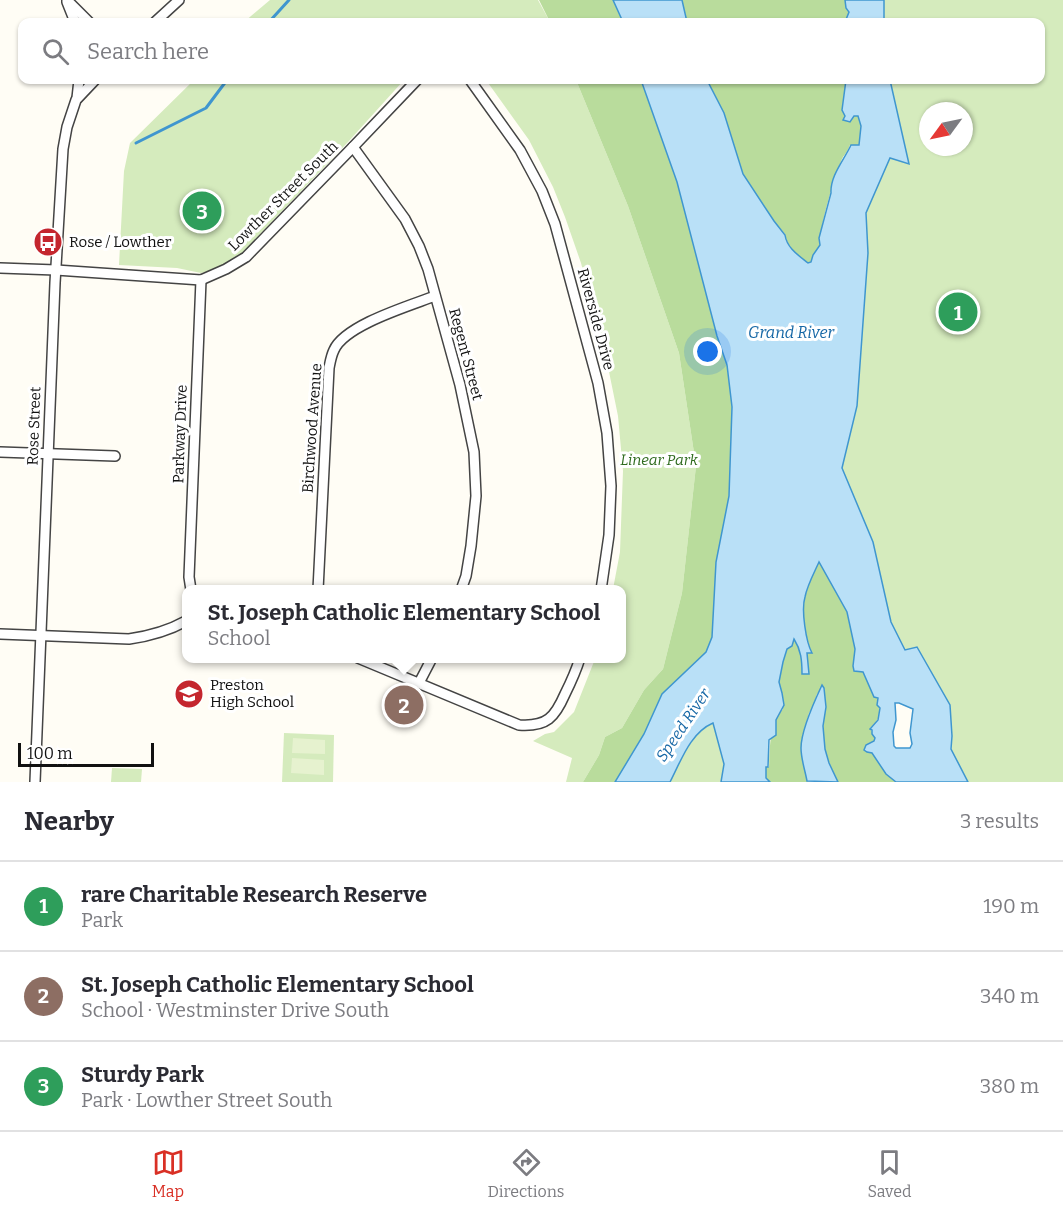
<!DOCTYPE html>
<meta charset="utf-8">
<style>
body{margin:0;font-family:Bitter,serif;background:#f7f7f7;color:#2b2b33}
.compass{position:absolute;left:919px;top:102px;width:54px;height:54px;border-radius:50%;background:#fff;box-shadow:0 2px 4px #0004;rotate:237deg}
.scale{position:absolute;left:18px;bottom:15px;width:136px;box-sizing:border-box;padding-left:6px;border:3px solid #111;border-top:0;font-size:16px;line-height:21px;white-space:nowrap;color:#111;-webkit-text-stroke:4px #fff;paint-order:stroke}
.you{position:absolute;left:708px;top:352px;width:21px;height:21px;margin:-15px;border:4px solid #fff;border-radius:50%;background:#1a73e8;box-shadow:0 0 0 9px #1a73e833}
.badge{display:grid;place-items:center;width:39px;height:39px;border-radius:50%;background:#d93025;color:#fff;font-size:20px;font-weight:700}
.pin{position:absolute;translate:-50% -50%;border:3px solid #fff;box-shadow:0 2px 6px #0006}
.popup{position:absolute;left:182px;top:585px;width:444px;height:78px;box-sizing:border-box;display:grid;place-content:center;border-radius:12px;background:#fff;filter:drop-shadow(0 2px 4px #0005);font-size:20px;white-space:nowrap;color:#7c7c81}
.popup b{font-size:22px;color:#2b2b33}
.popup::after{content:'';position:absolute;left:50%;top:100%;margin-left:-12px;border:12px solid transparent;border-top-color:#fff}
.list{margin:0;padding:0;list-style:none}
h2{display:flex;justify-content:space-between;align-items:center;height:78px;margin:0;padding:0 24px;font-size:26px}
h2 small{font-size:20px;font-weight:400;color:#7c7c81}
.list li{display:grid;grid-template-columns:39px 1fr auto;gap:18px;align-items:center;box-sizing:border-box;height:90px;padding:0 24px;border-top:2px solid #e1e1e2}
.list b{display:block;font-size:22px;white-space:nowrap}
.list p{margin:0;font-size:20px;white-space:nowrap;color:#7c7c81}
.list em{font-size:20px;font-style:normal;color:#7c7c81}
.icon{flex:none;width:33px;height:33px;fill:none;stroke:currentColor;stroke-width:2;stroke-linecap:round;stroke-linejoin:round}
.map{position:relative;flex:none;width:1063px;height:782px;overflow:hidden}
.search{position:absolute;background:#fff;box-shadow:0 2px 4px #0004;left:18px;right:18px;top:18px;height:66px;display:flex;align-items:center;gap:15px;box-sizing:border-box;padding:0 21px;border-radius:12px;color:#7c7c81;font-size:22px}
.sheet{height:348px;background:#fff}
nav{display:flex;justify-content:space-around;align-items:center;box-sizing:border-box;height:84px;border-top:2px solid #e1e1e2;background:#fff;font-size:16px;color:#7c7c81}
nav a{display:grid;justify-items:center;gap:3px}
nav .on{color:#d93025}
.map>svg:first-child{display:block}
</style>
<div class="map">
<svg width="1063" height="782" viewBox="0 0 1063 782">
<rect width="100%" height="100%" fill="#fffdf5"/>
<!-- green -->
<g fill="#d5ebbd" fill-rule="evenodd">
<path d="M 270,0 L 538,0 L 550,22 L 244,22 Z"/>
<path d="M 863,0 L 1063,0 L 1063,782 L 968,782 L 951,749 L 952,736 L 916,647 L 905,651 L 891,622 L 873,542 L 842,468 L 864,80 L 1040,80 L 1040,22 L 863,22 ZM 928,111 L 964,111 L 964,147 L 928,147 Z"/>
<path d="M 194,80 L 404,80 L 348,142 L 245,250 L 236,259 L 220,269 L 201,273 L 177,268 L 119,265 L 124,171 L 130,143 Z"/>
<path d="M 486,80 L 576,80 L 628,206 L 679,353 L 696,466 L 682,593 L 663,669 L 644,690 L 622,728 L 605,737 L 599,755 L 583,782 L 566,782 L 572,758 L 533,741 L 545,734 L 554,732 L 574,712 L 595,659 L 622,658 L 622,590 L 613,589 L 620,552 L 623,471 L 618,416 L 606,357 L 581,263 L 565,217 L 553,187 L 529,140 Z"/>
<path d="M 714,723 L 724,764 L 721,782 L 670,782 C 682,760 690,733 714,723 Z"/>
<path d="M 284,733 L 334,735 L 333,782 L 282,782 Z"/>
<path d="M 112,768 L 142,769 L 141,782 L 111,782 Z"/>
</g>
<!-- forest -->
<g fill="#b9dc9c">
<path d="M 539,0 L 613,0 L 623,22 L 550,22 Z"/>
<path d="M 682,0 L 845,0 L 846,8 L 849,12 L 845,22 L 687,22 Z"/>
<path d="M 576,80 L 641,80 L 677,182 L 717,336 L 727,365 L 732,407 L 729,496 L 712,637 L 706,652 L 662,694 L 644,734 L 615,782 L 583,782 L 599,755 L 605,737 L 622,728 L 644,690 L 663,669 L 682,593 L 696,466 L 679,353 L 628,206 Z"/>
<path d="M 707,80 L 846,80 L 842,110 L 854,116 L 858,116 L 861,126 L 859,145 L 850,145 C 848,150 846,153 843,157 C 836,170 818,232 820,245 L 813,255 L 811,262 L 808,263 C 797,255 787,247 785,234 L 774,221 L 743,174 L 724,113 Z"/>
<path d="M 819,561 L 847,612 L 855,649 L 853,666 L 854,671 L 863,672 L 874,697 L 878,697 C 876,707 877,697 879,707 C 882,716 876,722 870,728 L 875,738 L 872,753 L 886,774 L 896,782 L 838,782 L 829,763 L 825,749 L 823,726 L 826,707 L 824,688 L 817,694 L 815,700 L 814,705 L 809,713 L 802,739 L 801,751 L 807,781 L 809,782 L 770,782 L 766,778 L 766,767 L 769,767 C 770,748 769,724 783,709 L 782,693 L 779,682 L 783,662 L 787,649 L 794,638 L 801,651 L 802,674 L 809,674 L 807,653 L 812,653 C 806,641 801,610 805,597 C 808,585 814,573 819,561 Z"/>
</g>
<!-- pitch -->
<g fill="#e6f2cf">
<path d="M 293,738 L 325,740 L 325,754 L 292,753 Z"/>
<path d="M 292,758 L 324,760 L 324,775 L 291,773 Z"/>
</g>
<!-- water -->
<g fill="#b9e0f7" stroke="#3f96cf" stroke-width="1.5" fill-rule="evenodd">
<path d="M 613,0 L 682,0 L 687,22 L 623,22 Z"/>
<path d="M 845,0 L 884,0 L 884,22 L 845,22 L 849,12 L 846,8 Z"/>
<path d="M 641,80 L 707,80 L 724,113 L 743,174 L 774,221 L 785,235 C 787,248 798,255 808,263 L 811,262 L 813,255 L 820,245 L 819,238 L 831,193 C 830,176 844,160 851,145 L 859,145 L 861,126 L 858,116 L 854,116 L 850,122 L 843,120 L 845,116 L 842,110 L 846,80 L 890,80 L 909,164 L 890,158 L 866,213 L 868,253 L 857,406 L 842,468 L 873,542 L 891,622 L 905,650 L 917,647 L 950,705 L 952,736 L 951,749 L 968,782 L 896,782 L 886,774 L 872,753 L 867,752 L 864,750 L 866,745 L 874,741 L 875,738 L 872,734 L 872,730 L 870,729 L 878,720 L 880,708 L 877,705 L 878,698 L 874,697 L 863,672 L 854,671 L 853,666 L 855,649 L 847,612 L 819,562 C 814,573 807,586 805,597 C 801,610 806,642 812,653 L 807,653 L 809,674 L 802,674 C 802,660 801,650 794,639 L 792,646 L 787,649 L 783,662 L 779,682 L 782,693 L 784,705 L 776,720 L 776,735 L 769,740 L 768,767 L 766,767 L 766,778 L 770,782 L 721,782 L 724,764 L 713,723 C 690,733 681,761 670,782 L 615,782 L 644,734 L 662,694 L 706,652 L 712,637 L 716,562 L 729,496 L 732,407 L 727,365 L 717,336 L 677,182 ZM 895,703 L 899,703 L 913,709 L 910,733 L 912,744 L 910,748 L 896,748 L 894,746 L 893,732 L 896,720 Z"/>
<path d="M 822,685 L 824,688 L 826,707 L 823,726 L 825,749 L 829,763 L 838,782 L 807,781 C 805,770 801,759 801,748 C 801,730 814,702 822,685 Z"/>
</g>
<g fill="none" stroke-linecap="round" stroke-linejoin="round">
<!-- stream -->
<g stroke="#3f96cf" stroke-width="3">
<path d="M 269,22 L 289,0"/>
<path d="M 136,143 L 206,108 L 227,80"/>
</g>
<!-- street casing -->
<g stroke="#444" stroke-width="12">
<g id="street">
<path d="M 67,0 L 89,22"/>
<path d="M 67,2 L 75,22"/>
<path d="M 155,22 L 179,0"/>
<path d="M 470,80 L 520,150 L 542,191 L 555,224 L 598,383 L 607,433 L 611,486 L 609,535 L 601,590"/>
<path d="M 77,98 L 79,80"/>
<path d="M 353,147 L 405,219 L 419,246 L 428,269 L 460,385 L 474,452 L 476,496 L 471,546 L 466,576 L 461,590"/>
<path d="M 0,268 L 56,270 L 201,280 L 226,269 L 246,257 L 353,147 L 417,80"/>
<path d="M 0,452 L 115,456"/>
<path d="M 191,590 L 189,577 L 201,280"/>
<path d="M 318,590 L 329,368 C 330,363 331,356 334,350 C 345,325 409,306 435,296"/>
<path d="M 0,634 L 129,639 C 150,636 168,631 186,621"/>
<path d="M 358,658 L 519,725 C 547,727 555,717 565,694 C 571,682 576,671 580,658"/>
<path d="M 419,683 L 432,658"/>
<path d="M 35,782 L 55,283 L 63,149 L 67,127 L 76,100 L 95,80"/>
</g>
</g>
<!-- street -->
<use href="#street" stroke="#fff" stroke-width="9"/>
</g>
<!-- icons -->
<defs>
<g id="bus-disc" transform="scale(1.5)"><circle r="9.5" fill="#c4262e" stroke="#fff"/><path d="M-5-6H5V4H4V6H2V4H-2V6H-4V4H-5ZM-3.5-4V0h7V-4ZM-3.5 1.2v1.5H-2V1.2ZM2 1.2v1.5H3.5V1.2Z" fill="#fff"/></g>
<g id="school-disc" transform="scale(1.5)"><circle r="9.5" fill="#c4262e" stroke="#fff"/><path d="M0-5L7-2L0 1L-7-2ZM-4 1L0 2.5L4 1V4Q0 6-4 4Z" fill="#fff"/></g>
</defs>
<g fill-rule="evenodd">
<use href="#bus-disc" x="48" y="242"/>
<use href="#school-disc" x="189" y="694"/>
</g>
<g text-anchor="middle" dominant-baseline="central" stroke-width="6" stroke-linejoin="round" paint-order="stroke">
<!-- street labels -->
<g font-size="15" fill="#111" stroke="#fff">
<text transform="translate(283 196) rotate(-45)">Lowther Street South</text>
<text transform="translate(596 319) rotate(75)">Riverside Drive</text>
<text transform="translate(466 354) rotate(75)">Regent Street</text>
<text transform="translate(34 426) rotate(-88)">Rose Street</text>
<text transform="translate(312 428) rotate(-86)">Birchwood Avenue</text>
<text transform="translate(180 434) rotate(-88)">Parkway Drive</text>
</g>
<!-- poi labels -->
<g font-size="15" fill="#111" stroke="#fff" text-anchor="start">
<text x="69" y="242">Rose / Lowther</text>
<text x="210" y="685">Preston<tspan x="210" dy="17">High School</tspan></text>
</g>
<!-- park labels -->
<g font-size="15" font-style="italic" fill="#2f6b1f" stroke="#fff">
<text x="659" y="460">Linear Park</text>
</g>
<!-- water labels -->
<g font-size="16" font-style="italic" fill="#1768a6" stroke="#fff">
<text x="791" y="332">Grand River</text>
<text transform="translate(683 725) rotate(-56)">Speed River</text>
</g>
</g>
</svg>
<svg class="compass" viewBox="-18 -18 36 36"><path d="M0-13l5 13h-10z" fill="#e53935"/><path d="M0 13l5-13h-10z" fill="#7c7c81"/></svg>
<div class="scale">100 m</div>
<div class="you"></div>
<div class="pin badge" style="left:958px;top:312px;background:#2e9e5b">1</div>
<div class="pin badge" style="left:404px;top:705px;background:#8d6e63">2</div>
<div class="popup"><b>St. Joseph Catholic Elementary School</b>School</div>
<div class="pin badge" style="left:202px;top:211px;background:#2e9e5b">3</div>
<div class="search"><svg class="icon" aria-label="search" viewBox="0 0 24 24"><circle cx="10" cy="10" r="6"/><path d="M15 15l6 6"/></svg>Search here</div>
</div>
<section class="sheet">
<h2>Nearby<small>3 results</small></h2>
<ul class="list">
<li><span class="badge" style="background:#2e9e5b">1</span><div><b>rare Charitable Research Reserve</b><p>Park</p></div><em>190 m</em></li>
<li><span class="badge" style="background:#8d6e63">2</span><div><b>St. Joseph Catholic Elementary School</b><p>School · Westminster Drive South</p></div><em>340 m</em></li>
<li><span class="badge" style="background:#2e9e5b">3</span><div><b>Sturdy Park</b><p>Park · Lowther Street South</p></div><em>380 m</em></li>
</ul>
</section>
<nav>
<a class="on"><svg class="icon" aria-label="map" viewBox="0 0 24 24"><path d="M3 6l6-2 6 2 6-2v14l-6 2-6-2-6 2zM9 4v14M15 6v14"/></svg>Map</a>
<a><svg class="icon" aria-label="directions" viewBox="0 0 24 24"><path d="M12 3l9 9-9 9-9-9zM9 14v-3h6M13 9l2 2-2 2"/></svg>Directions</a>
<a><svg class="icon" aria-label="saved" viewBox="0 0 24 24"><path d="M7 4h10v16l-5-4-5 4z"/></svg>Saved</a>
</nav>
